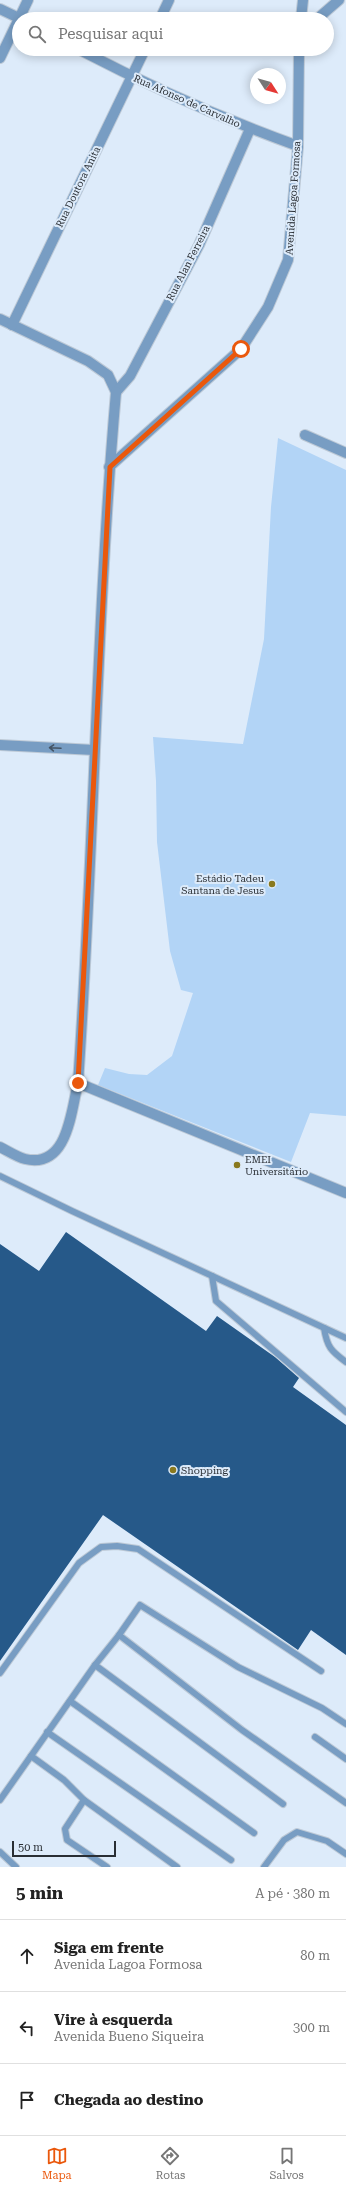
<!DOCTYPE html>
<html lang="pt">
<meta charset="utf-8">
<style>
body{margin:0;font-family:"Roboto Serif",serif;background:#f2f2f2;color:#222}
.compass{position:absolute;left:250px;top:68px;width:36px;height:36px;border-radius:50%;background:#fff;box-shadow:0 2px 10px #0003;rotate:126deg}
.scale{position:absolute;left:12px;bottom:10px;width:104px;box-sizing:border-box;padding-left:4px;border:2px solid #292e34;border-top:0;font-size:11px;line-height:14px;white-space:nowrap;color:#292e34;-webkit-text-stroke:3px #ddebfa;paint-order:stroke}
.stop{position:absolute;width:12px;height:12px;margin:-9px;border:3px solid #ea580c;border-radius:50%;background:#fff}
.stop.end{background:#ea580c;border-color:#fff;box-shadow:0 1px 4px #0008}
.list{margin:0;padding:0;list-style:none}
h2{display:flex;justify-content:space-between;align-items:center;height:52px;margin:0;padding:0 16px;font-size:17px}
h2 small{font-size:13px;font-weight:400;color:#767676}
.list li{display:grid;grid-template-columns:26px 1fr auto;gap:12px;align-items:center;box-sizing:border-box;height:72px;padding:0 16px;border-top:1px solid #e0e0e0}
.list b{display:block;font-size:15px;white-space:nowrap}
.list p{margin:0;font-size:13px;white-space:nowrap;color:#767676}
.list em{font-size:13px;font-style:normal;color:#767676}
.icon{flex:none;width:22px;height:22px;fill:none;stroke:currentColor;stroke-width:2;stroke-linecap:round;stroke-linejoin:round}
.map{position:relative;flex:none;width:346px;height:1867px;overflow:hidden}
.search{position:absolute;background:#fff;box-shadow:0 2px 10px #0003;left:12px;right:12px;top:12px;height:44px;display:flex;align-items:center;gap:10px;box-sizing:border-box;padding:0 14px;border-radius:22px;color:#767676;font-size:15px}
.sheet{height:268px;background:#fff}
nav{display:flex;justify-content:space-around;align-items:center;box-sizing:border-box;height:56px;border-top:1px solid #e0e0e0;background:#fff;font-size:11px;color:#767676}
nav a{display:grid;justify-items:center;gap:2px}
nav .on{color:#ea580c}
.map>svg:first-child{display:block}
</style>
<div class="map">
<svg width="346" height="1867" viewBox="0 0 346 1867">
<rect width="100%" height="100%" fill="#ddebfa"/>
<!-- green -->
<path fill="#b2d4f6" d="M 278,438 L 346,470 L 346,1116 L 310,1113 L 291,1162 L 98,1085 L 105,1068 L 129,1074 L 147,1075 L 172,1056 L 193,993 L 181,990 L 170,951 L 157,842 L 156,781 L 153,737 L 243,744 L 264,639 L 271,507 Z"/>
<!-- building -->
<path fill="#265989" d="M 66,1232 L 206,1331 L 217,1316 L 275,1357 L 299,1378 L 293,1387 L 346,1425 L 346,1655 L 311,1630 L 298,1650 L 103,1515 L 0,1661 L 0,1244 L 39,1271 Z"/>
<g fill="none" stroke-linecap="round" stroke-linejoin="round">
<!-- service casing -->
<g stroke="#bdc9d6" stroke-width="8">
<g id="service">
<path d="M 0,1176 L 72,1211 L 346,1338"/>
<path d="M 212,1276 L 216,1301 L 346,1412"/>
<path d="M 324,1328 C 327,1347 331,1351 346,1362"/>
<path d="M 119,1635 L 242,1730 L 346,1803"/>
<path d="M 95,1665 L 283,1804"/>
<path d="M 0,1673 L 79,1563 L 101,1547 L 117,1546 L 138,1549 L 321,1671"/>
<path d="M 70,1701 L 254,1833"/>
<path d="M 47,1732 L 231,1860"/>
<path d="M 315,1737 L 346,1759"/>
<path d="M 31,1756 L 64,1780 L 84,1800 L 177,1867"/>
<path d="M 0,1800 L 95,1665 L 119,1635 L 140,1605 L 238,1667 L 322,1708 L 346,1724"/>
<path d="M 84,1800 L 65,1829 L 67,1840 L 107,1867"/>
<path d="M 0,1852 L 16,1867"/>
<path d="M 264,1867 L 284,1840 L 297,1832 L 327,1841 L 346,1854"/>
</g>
</g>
<!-- minor casing -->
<g stroke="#bdc9d6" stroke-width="12">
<g id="minor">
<path d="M 0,9 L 21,19"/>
<path d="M 160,19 L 169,0"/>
<path d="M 301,19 L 303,0"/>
<path d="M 317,19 L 339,0"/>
<path d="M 78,49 C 149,86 223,119 298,146"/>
<path d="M 0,58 L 28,0"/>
<path d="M 0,319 L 88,361 L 108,375 L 116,392"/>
<path d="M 12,325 L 145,49"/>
<path d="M 116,392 L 130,376 L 199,245 L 250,129"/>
<path d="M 305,435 L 346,453"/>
<path d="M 109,467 L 241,349 L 268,307 L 288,260 L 298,146 L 299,49"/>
<path d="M 0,745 L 94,750"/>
<path d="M 78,1083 L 346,1193"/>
<path d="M 0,1147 C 8,1151 17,1157 25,1159 C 68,1169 71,1111 78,1083 C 94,853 96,622 116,392"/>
</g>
</g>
<!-- service -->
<use href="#service" stroke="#789dc3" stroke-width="6"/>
<!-- minor -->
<use href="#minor" stroke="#789dc3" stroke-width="10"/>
</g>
<!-- one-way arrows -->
<defs><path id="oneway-shaft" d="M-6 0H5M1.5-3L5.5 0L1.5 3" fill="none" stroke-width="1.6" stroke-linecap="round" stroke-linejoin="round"/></defs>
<use stroke="#455566" href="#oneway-shaft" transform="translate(55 748) rotate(-177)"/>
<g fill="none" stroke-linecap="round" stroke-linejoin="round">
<!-- route -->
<path stroke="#ea580c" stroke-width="5" d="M 78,1083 L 110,467 L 241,349"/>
</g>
<!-- markers -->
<g fill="#89791e" stroke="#ddebfa" stroke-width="1.5">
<circle cx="272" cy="884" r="4"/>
<circle cx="237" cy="1165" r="4"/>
<circle cx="173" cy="1470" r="4"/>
</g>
<g text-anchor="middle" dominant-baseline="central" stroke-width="4" stroke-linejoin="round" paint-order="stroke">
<!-- street labels -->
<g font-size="10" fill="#292e34" stroke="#ddebfa">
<text transform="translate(187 101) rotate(24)">Rua Afonso de Carvalho</text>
<text transform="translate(78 187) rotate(-64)">Rua Doutora Anita</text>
<text transform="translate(293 198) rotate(-86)">Avenida Lagoa Formosa</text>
<text transform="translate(188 263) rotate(-63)">Rua Alan Ferreira</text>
</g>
<!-- poi labels -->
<g font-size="10" fill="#292e34" stroke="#ddebfa" text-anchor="start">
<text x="264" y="878" text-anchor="end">Estádio Tadeu<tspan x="264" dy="12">Santana de Jesus</tspan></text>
<text x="245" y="1159">EMEI<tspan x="245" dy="12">Universitário</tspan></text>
<text x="181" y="1470">Shopping</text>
</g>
</g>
</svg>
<svg class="compass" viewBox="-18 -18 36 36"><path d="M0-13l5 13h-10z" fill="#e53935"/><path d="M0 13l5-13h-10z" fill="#767676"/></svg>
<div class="scale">50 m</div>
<div class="stop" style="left:241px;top:349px"></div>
<div class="stop end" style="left:78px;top:1083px"></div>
<div class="search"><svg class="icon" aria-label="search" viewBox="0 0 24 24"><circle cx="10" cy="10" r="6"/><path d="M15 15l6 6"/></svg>Pesquisar aqui</div>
</div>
<section class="sheet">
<h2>5 min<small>A pé · 380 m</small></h2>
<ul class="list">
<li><svg class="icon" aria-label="ahead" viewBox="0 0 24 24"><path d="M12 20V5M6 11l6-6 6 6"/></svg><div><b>Siga em frente</b><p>Avenida Lagoa Formosa</p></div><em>80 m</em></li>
<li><svg class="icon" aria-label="left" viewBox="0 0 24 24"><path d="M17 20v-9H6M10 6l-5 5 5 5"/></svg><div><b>Vire à esquerda</b><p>Avenida Bueno Siqueira</p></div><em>300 m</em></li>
<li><svg class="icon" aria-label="arrive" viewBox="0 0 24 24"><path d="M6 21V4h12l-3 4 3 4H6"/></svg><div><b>Chegada ao destino</b></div></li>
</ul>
</section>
<nav>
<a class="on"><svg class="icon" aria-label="map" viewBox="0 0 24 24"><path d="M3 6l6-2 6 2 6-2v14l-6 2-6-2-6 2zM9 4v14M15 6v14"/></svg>Mapa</a>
<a><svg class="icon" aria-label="directions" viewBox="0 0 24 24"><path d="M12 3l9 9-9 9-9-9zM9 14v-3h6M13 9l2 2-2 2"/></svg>Rotas</a>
<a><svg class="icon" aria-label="saved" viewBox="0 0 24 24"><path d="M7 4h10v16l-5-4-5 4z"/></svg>Salvos</a>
</nav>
